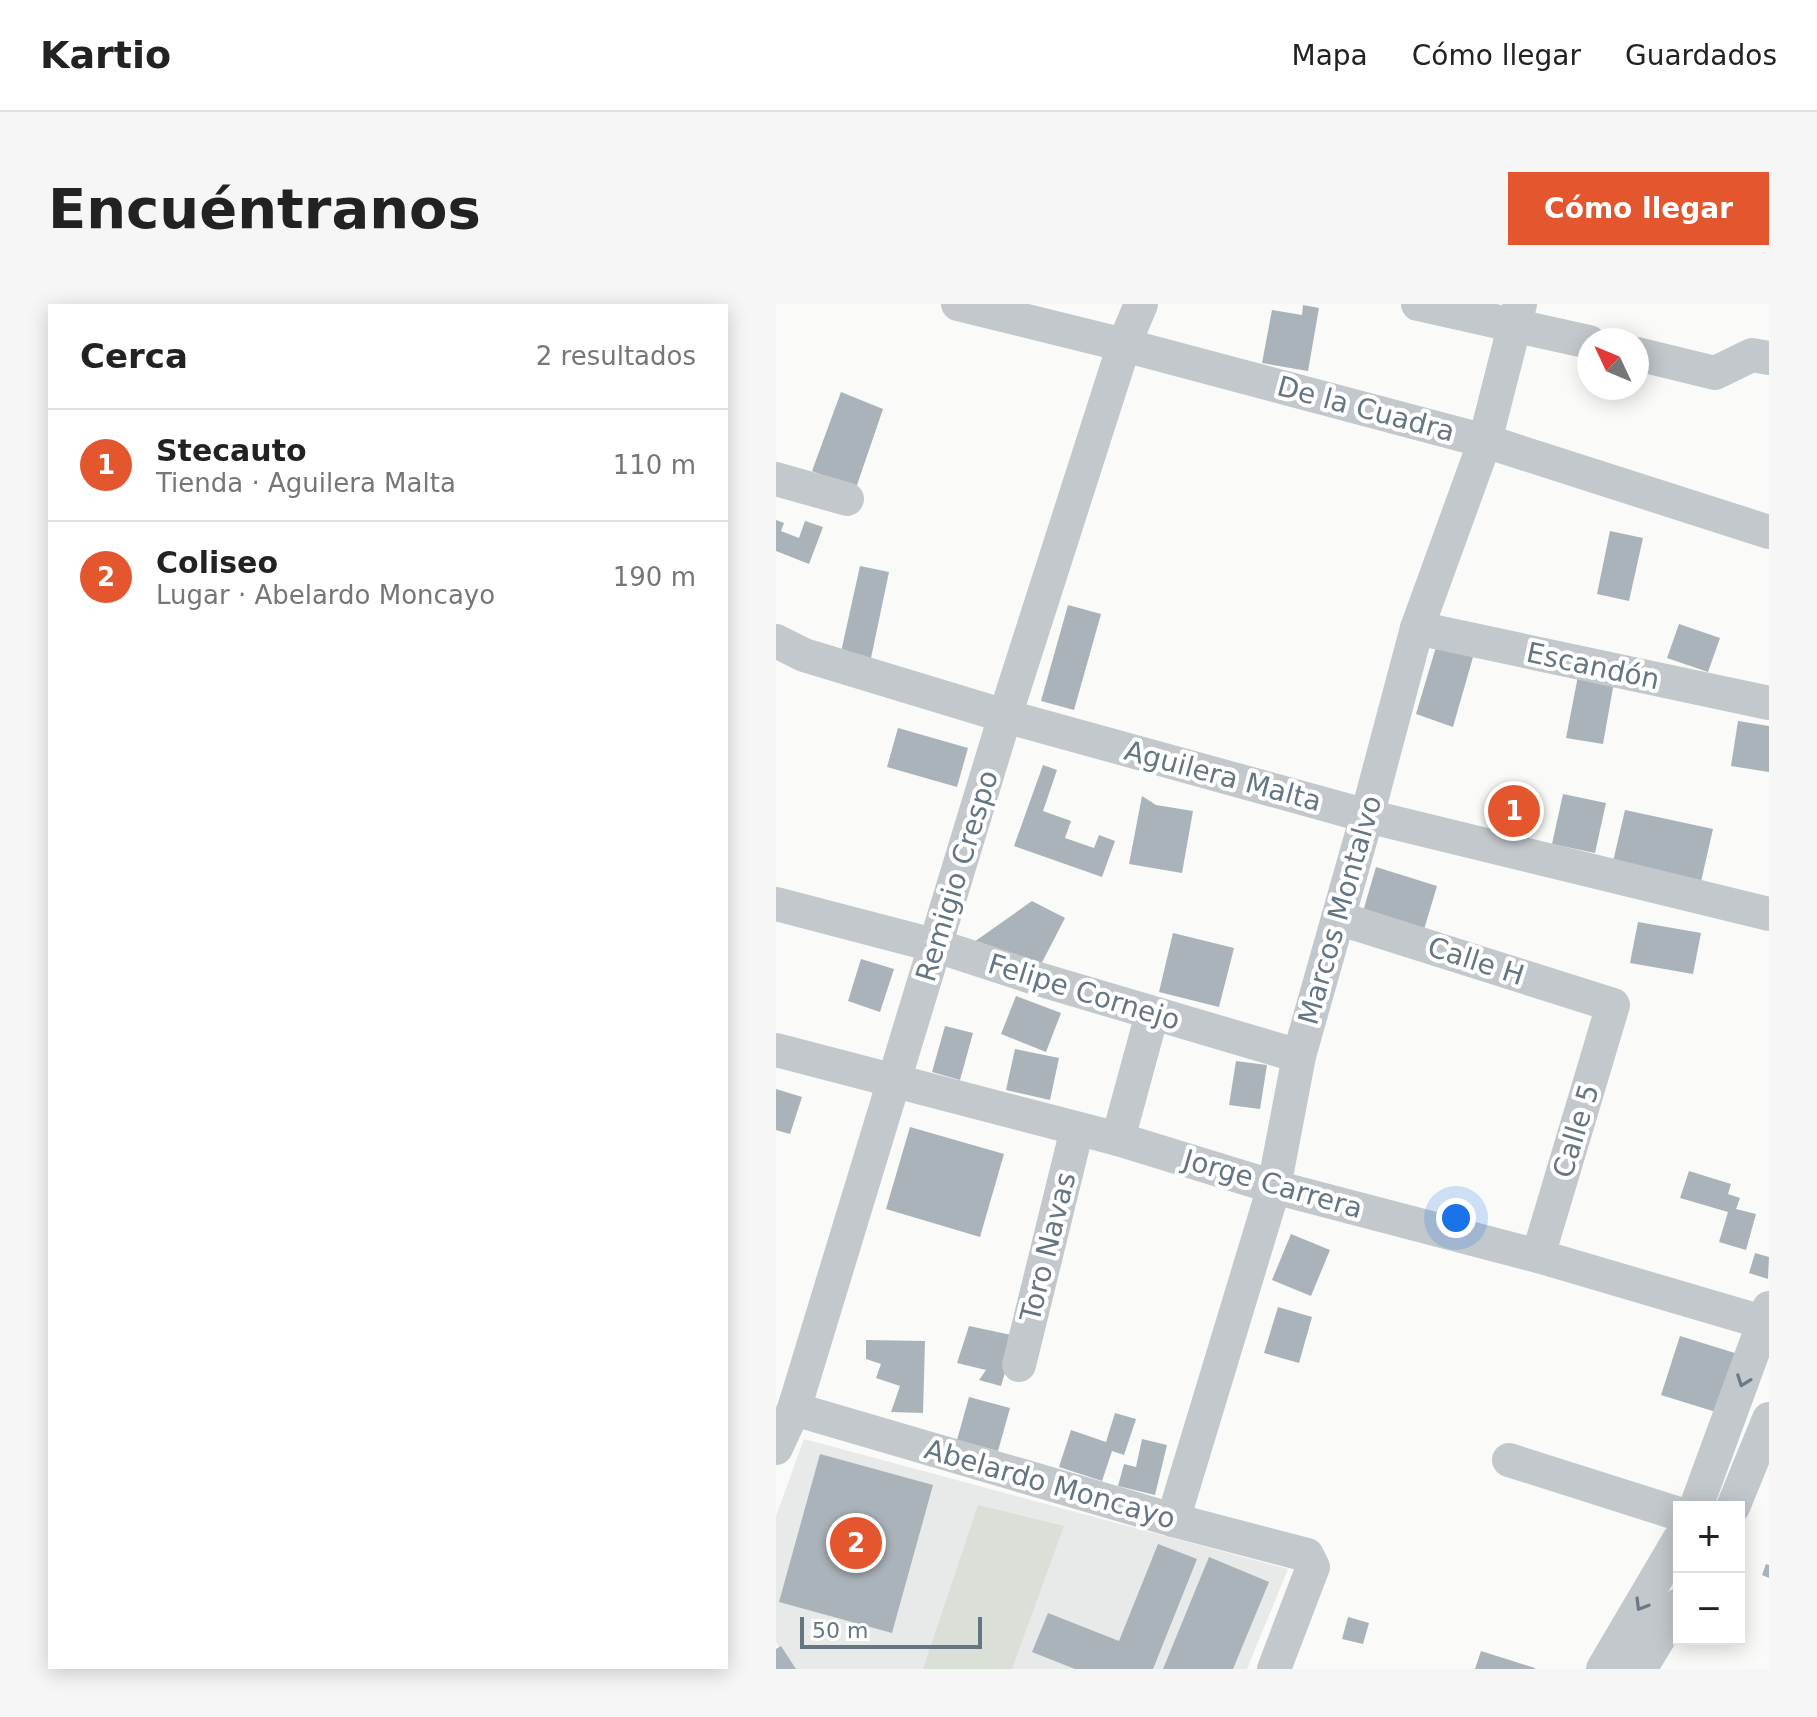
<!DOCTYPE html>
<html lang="es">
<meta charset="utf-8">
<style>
body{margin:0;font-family:"DejaVu Sans",sans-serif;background:#f6f6f6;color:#222}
.controls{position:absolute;right:24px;bottom:24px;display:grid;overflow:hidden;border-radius:0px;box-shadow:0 4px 20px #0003}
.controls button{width:72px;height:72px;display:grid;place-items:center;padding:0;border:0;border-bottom:2px solid #e0e0e0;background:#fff;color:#222;font:40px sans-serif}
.compass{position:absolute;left:801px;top:24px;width:72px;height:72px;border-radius:50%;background:#fff;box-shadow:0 4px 20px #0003;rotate:314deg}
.scale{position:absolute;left:24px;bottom:20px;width:182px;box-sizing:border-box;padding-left:8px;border:4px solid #657683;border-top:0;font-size:22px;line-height:28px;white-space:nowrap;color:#657683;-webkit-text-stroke:6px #fff;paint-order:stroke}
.you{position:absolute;left:680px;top:914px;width:28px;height:28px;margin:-20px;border:6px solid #fff;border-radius:50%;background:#1a73e8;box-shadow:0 0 0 12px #1a73e833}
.badge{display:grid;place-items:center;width:52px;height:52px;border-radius:50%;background:#e4572e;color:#fff;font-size:26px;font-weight:700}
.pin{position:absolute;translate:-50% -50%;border:4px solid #fff;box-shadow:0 2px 8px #0006}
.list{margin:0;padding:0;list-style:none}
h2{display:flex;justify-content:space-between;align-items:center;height:104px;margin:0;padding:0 32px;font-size:34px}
h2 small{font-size:26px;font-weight:400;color:#767676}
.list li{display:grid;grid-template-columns:52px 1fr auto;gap:24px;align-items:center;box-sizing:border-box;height:112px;padding:0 32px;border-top:2px solid #e0e0e0}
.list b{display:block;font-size:30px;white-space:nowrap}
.list p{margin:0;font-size:26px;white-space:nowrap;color:#767676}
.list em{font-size:26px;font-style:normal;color:#767676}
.map{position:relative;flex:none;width:993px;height:1365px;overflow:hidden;border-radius:0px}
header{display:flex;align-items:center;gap:48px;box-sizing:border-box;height:112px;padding:0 40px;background:#fff;border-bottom:2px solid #e0e0e0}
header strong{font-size:38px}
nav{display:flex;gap:44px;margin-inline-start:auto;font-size:28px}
.intro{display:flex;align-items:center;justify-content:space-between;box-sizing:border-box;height:192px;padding:0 48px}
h1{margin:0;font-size:56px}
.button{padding:20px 36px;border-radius:0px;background:#e4572e;color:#fff;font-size:28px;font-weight:700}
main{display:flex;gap:48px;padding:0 48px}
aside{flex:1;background:#fff;border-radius:0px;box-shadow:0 4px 20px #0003}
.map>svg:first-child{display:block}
</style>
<header>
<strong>Kartio</strong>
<nav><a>Mapa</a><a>Cómo llegar</a><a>Guardados</a></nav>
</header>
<div class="intro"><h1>Encuéntranos</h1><a class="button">Cómo llegar</a></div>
<main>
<aside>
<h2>Cerca<small>2 resultados</small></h2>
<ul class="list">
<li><span class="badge">1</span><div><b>Stecauto</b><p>Tienda · Aguilera Malta</p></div><em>110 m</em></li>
<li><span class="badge">2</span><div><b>Coliseo</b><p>Lugar · Abelardo Moncayo</p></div><em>190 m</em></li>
</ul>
</aside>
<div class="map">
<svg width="993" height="1365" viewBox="0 0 993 1365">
<rect width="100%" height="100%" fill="#fafaf8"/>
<!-- built -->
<path fill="#e8e9e9" d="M 28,1135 L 512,1265 L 471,1365 L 15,1365 L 0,1338 L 0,1212 Z"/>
<!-- green -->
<path fill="#dadfd7" d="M 202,1201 L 288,1222 L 236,1365 L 147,1365 Z"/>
<!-- building -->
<g fill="#aab3b9">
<path d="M 527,1 L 543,4 L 532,67 L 486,59 L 496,6 L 526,11 Z"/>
<path d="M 65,88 L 107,105 L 80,184 L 36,167 Z"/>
<path d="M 0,216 L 8,219 L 5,227 L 23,234 L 29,217 L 47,223 L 33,260 L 0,247 Z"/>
<path d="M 834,227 L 867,234 L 853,297 L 821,290 Z"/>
<path d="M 84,262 L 113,268 L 95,354 L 63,357 Z"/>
<path d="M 292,301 L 325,310 L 298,406 L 265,397 Z"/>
<path d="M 903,320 L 944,334 L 932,368 L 891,354 Z"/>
<path d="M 660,343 L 697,353 L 677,423 L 640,410 Z"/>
<path d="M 802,372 L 838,378 L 827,440 L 790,434 Z"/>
<path d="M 962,417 L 993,422 L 993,468 L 955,462 Z"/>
<path d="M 122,424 L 192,444 L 181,483 L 111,463 Z"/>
<path d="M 267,461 L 281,466 L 267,507 L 295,517 L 289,534 L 318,544 L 323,531 L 339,537 L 326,573 L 238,542 Z"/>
<path d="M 787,490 L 830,499 L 819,549 L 776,540 Z"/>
<path d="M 366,492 L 380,501 L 417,507 L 406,569 L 353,560 Z"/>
<path d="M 849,506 L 937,525 L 924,582 L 836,562 Z"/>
<path d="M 600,563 L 661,582 L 647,629 L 586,611 Z"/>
<path d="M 256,597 L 289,614 L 260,670 L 198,638 Z"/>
<path d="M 862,618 L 925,629 L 917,670 L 854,659 Z"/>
<path d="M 397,629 L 458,644 L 443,703 L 383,688 Z"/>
<path d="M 85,655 L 118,665 L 104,708 L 72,697 Z"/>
<path d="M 240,692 L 285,709 L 270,748 L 225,730 Z"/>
<path d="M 169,722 L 197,729 L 184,776 L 156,768 Z"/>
<path d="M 239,745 L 283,754 L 274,796 L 230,786 Z"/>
<path d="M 460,757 L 491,761 L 484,805 L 453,801 Z"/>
<path d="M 0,785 L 26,793 L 14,830 L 0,826 Z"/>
<path d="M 134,823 L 228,850 L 204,933 L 110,905 Z"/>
<path d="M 913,867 L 955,880 L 952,890 L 964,894 L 960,905 L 980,910 L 970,946 L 943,938 L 952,908 L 904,894 Z"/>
<path d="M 515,930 L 554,946 L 535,992 L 496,976 Z"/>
<path d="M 979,949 L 993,953 L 992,975 L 973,969 Z"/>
<path d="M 502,1003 L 536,1013 L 523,1059 L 488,1049 Z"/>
<path d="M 193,1022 L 240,1032 L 225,1082 L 203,1076 L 210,1066 L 181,1059 Z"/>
<path d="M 904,1032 L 962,1050 L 943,1109 L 885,1091 Z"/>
<path d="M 90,1036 L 149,1037 L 147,1109 L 115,1108 L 124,1082 L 100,1074 L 105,1060 L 90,1055 Z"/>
<path d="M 193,1093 L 234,1104 L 222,1147 L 181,1136 Z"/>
<path d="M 339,1109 L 360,1115 L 348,1151 L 336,1147 L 326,1177 L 283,1163 L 295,1126 L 330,1138 Z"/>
<path d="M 366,1135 L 391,1141 L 379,1191 L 342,1182 L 348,1160 L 360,1163 Z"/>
<path d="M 44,1150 L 157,1181 L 116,1329 L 3,1298 Z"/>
<path d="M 382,1240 L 421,1255 L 377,1365 L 299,1365 L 256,1348 L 272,1309 L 343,1337 Z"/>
<path d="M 433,1253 L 493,1278 L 457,1365 L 387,1365 Z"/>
<path d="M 990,1260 L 993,1261 L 993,1274 L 986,1271 Z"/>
<path d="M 572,1313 L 593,1319 L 587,1340 L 566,1335 Z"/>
<path d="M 5,1342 L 20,1365 L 0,1365 L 0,1345 Z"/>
<path d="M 705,1347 L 759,1364 L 759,1365 L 699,1365 Z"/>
</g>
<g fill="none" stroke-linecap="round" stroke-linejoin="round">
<!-- minor -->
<g stroke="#c3c8cc" stroke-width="34">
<path d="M 182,0 L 348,41 L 709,137 L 993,228"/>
<path d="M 642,0 L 813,38"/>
<path d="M 861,50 L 939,69 L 976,51 L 993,54"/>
<path d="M 0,175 L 71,195"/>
<path d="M 641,324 L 993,399"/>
<path d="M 0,337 L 28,351 L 229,412 L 591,512 L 993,610"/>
<path d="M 0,600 L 161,642 L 259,674 L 523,752"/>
<path d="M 562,614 L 837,701 L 762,952"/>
<path d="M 0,746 L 342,835 L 498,883 L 762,952 L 993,1020"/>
<path d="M 342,835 L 376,710"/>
<path d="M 243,1061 L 301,825"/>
<path d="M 18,1105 L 397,1216 L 531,1251 L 537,1263 L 498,1365"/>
<path d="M 0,1144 L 18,1105 L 229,412 L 348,41 L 365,0"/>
<path d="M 733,1156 L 903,1210"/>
<path d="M 920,1203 L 993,1004"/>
<path d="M 957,1203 L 993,1115"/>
<path d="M 397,1216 L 498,883 L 523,752 L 591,512 L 641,324 L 709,137 L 744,0"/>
<path d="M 827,1365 L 903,1236"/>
<path d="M 864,1365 L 903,1301"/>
</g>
</g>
<!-- one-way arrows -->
<defs><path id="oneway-chevron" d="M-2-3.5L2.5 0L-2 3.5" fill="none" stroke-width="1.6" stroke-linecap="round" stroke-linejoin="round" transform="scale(2)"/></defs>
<g stroke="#6a7a87">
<use href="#oneway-chevron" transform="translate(967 1077) rotate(110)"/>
<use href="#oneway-chevron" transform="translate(865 1301) rotate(121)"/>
</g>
<g text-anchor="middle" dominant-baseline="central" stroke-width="8" stroke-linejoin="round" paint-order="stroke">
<!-- street labels -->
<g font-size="28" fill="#657683" stroke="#fff">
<text transform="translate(590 105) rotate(15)">De la Cuadra</text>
<text transform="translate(817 362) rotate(12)">Escandón</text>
<text transform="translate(447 472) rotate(15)">Aguilera Malta</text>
<text transform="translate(181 572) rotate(-73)">Remigio Crespo</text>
<text transform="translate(564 606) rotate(-74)">Marcos Montalvo</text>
<text transform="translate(700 657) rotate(18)">Calle H</text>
<text transform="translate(308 688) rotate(17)">Felipe Cornejo</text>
<text transform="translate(800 827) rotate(-73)">Calle 5</text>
<text transform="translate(497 880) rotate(16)">Jorge Carrera</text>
<text transform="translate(272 943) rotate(-76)">Toro Navas</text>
<text transform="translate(274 1180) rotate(16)">Abelardo Moncayo</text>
</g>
</g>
</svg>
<div class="controls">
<button>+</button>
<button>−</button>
</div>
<svg class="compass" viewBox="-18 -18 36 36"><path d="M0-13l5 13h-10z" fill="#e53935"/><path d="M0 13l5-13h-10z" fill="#767676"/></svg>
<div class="scale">50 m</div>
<div class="you"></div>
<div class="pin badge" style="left:738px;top:507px">1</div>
<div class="pin badge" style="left:80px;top:1239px">2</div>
</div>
</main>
